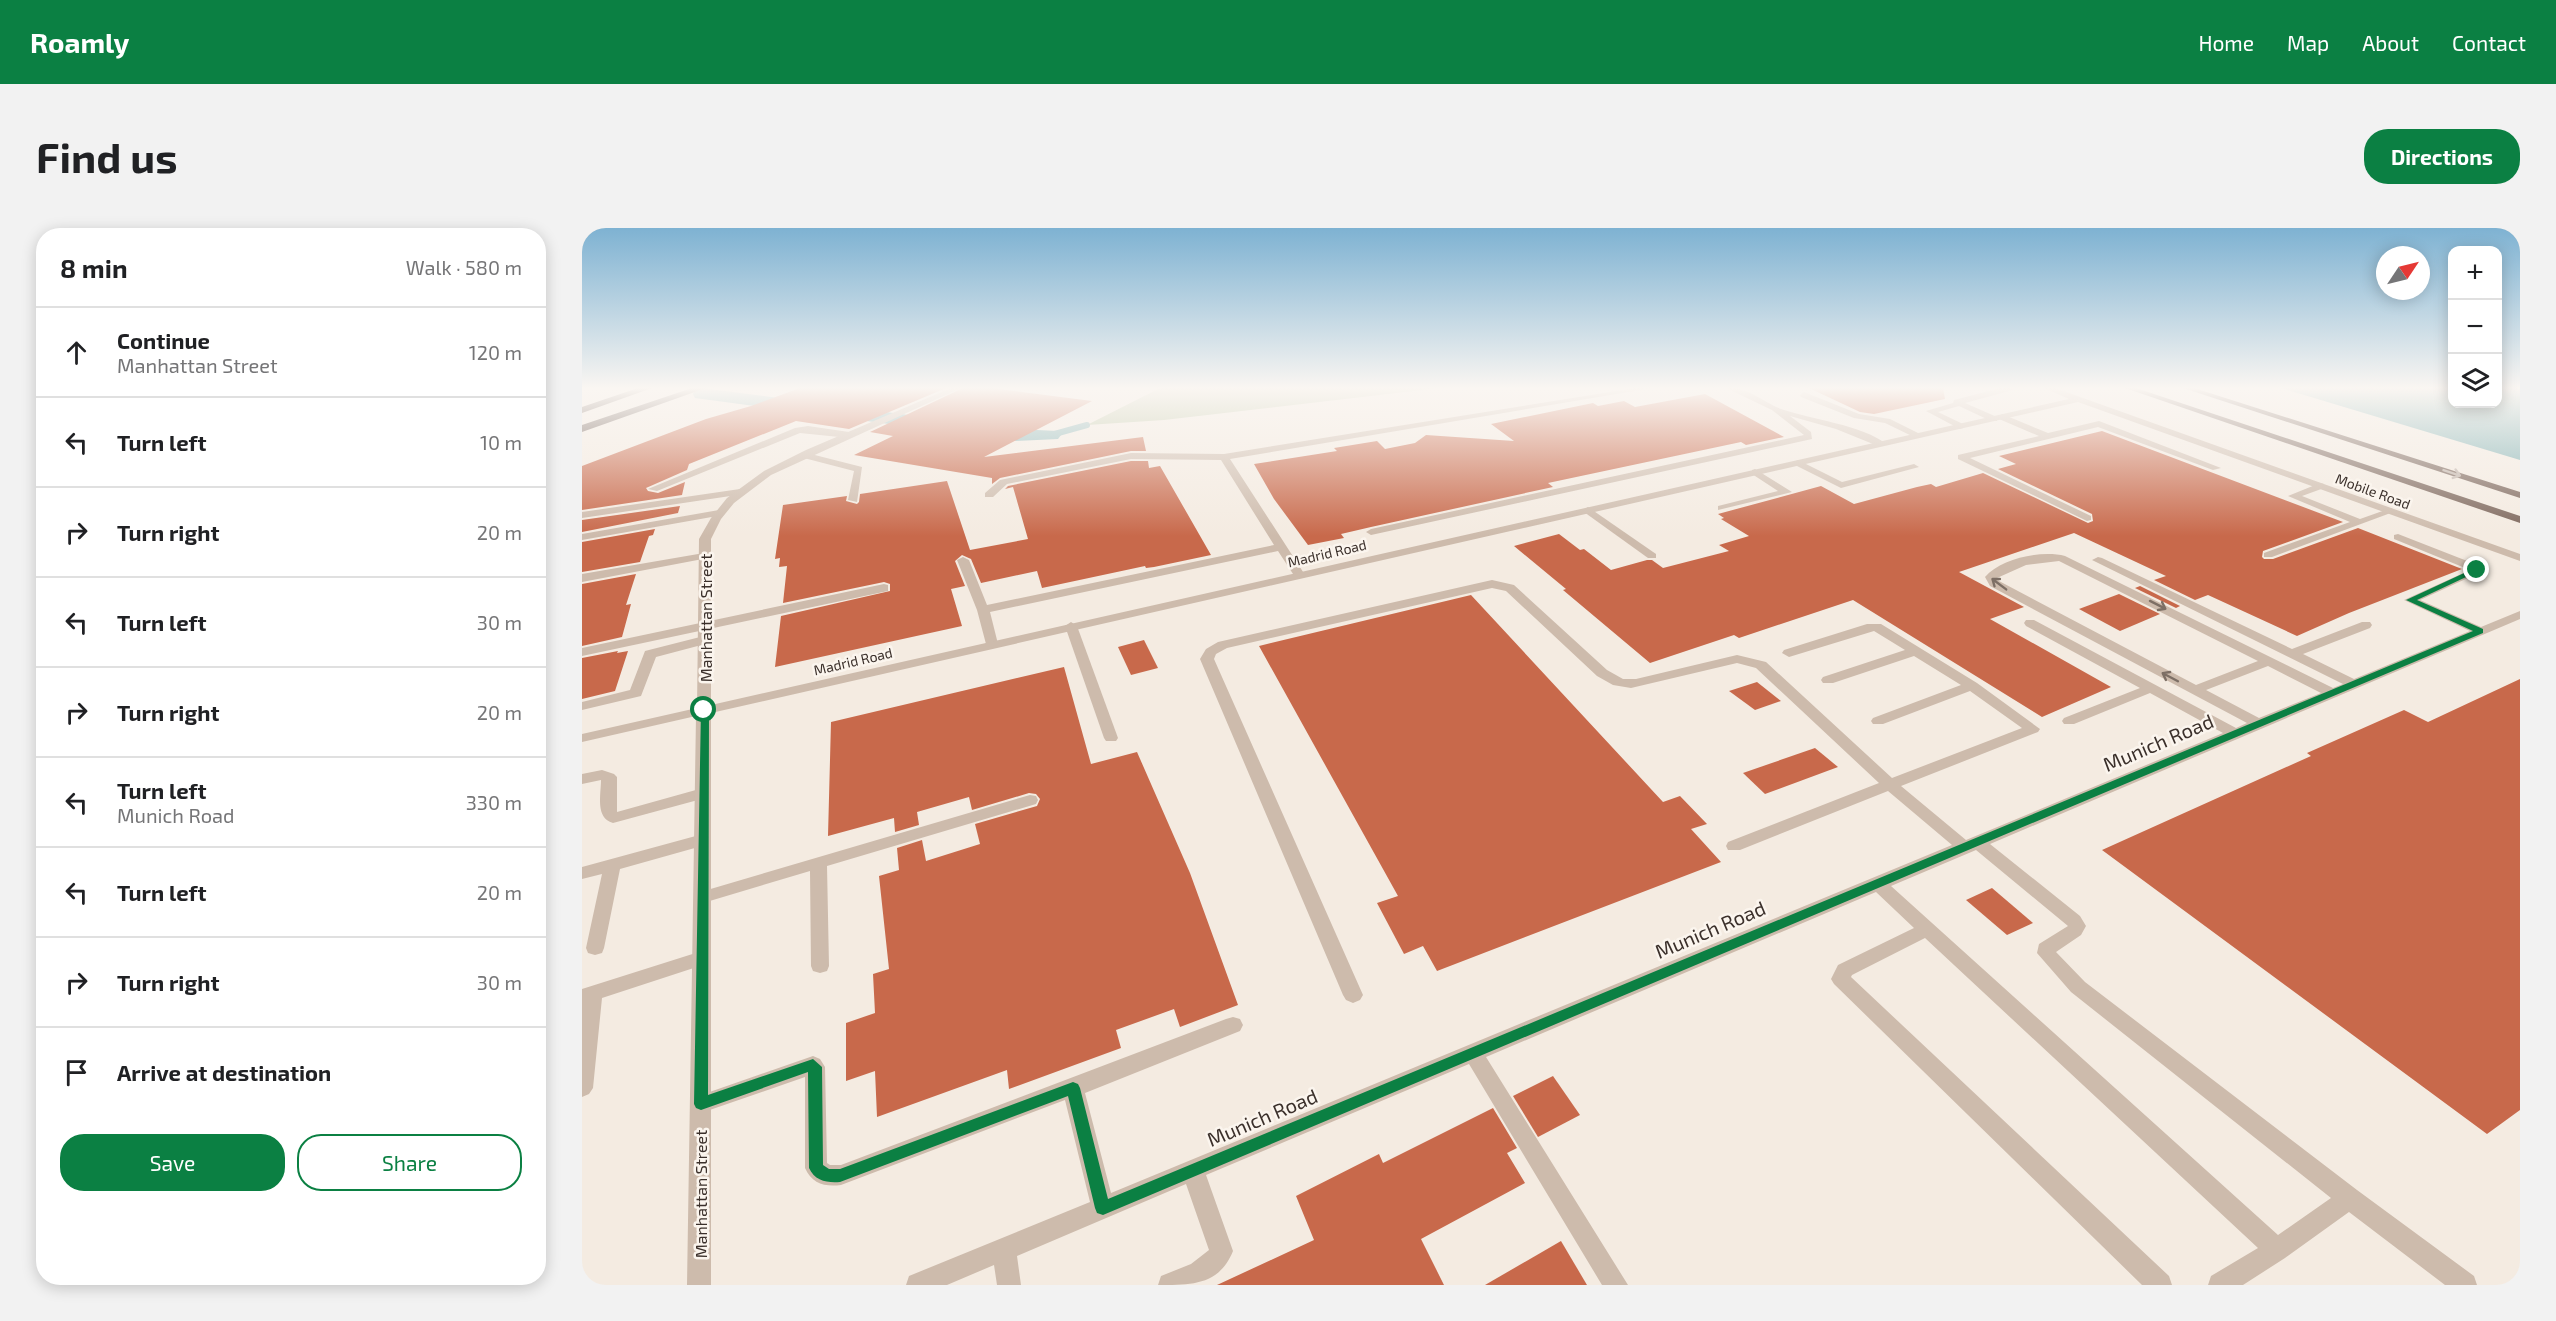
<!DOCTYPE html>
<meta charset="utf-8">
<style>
body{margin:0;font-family:"Exo 2",sans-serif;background:#f2f2f2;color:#202124}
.controls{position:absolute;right:18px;top:18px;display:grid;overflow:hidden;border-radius:12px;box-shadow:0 3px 15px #0003}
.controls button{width:54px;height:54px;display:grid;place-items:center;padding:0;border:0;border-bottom:2px solid #e0e0e0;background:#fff;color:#202124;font:30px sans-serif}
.compass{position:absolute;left:1794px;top:18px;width:54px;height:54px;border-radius:50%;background:#fff;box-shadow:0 3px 15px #0003;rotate:55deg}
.stop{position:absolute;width:18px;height:18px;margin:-14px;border:4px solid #0b8043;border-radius:50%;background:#fff}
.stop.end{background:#0b8043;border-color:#fff;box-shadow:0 2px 6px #0008}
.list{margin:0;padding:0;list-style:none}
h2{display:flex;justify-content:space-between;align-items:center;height:78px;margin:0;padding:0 24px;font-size:26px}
h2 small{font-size:20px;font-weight:400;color:#757577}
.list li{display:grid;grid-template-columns:39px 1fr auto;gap:18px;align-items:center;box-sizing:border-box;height:90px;padding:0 24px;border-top:2px solid #e0e0e0}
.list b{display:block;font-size:22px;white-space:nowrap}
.list p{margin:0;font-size:20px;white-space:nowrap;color:#757577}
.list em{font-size:20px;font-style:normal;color:#757577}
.actions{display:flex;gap:12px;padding:18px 24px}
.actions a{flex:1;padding:14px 0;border:2px solid #0b8043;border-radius:24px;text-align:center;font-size:21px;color:#0b8043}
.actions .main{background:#0b8043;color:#fff}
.icon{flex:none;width:33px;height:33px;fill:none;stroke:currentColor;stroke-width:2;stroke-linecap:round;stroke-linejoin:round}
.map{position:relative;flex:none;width:1938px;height:1057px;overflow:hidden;border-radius:24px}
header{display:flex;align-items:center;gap:36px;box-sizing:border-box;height:84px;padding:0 30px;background:#0b8043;color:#fff}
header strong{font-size:28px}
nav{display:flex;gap:33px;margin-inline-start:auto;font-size:21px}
.intro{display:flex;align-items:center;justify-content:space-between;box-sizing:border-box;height:144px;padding:0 36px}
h1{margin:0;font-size:42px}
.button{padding:15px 27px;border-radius:24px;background:#0b8043;color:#fff;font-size:21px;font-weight:700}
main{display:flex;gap:36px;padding:0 36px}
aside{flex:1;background:#fff;border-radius:24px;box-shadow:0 3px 15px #0003}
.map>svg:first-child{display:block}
</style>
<header>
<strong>Roamly</strong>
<nav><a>Home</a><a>Map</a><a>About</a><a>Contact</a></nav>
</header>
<div class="intro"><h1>Find us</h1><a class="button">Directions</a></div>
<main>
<aside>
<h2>8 min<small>Walk · 580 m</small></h2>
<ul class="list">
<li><svg class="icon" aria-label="ahead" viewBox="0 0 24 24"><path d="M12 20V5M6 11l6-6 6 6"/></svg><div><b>Continue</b><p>Manhattan Street</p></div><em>120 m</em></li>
<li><svg class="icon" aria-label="left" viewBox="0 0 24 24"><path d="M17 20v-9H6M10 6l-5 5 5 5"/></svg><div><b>Turn left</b></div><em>10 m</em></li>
<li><svg class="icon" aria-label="right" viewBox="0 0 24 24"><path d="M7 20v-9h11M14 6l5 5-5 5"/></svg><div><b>Turn right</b></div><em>20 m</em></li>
<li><svg class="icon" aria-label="left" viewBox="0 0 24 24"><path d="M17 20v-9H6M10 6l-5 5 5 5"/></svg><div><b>Turn left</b></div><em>30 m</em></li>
<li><svg class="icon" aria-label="right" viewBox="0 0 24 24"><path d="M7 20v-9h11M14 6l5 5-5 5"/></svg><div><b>Turn right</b></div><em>20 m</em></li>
<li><svg class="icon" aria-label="left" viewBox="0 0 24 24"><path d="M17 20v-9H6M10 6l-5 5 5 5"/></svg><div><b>Turn left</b><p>Munich Road</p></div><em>330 m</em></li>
<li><svg class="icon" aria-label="left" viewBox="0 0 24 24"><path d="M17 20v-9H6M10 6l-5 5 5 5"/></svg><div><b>Turn left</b></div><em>20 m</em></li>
<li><svg class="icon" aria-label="right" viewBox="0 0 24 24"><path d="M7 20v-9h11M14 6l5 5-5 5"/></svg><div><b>Turn right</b></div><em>30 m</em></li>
<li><svg class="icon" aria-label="arrive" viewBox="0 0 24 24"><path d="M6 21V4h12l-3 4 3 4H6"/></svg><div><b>Arrive at destination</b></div></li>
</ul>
<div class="actions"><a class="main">Save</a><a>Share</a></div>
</aside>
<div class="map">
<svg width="1938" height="1057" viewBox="0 0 1938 1057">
<rect width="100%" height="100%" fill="#f4ebe1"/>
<!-- green -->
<path fill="#b8c4a0" d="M 578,160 L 857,160 L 582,192 L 505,197 Z"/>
<!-- water -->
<path fill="#7fb0b2" d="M 1699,160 L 1870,160 L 1870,176 L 1916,176 L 1916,160 L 1938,160 L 1938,232 Z"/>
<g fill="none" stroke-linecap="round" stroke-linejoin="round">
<!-- stream -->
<path stroke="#7fb0b2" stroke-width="6" d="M 469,207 L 505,197"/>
<!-- canal -->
<path fill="#7fb0b2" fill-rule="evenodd" d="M 120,160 L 434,201 L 476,203 L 479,207 L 476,211 L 434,213 L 113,170 L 111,166 L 113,162 Z"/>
</g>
<!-- building -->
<g fill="#c8694b">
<path d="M 218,160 L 364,160 L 267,201 L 214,193 L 107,236 L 105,242 L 64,260 L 66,263 L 76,265 L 103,254 L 100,267 L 0,282 L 0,238 L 124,191 L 169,178 Z"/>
<path d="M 381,160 L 409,160 L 510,173 L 402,229 L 561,209 L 564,223 L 549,223 L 418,250 L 410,256 L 410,250 L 272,227 L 311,208 L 288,204 Z"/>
<path d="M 1227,160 L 1361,160 L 1363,171 L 1292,186 L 1278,184 Z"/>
<path d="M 1123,166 L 1202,209 L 1164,217 L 1159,214 L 966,255 L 971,259 L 789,299 L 759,306 L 762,310 L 726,317 L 692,271 L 672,236 L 755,223 L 752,220 L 795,213 L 803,221 L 833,215 L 844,207 L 932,213 L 909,196 L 1011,175 L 1016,178 L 1042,173 L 1053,179 Z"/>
<path d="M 1520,203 L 1761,294 L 1681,323 L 1680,329 L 1682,331 L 1691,331 L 1776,300 L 1880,341 L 1767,385 L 1715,408 L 1626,367 L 1613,372 L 1572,352 L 1584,348 L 1492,305 L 1377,344 L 1442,379 L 1408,391 L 1529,459 L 1460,489 L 1271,372 L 1157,410 L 1152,407 L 1068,435 L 981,362 L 984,361 L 932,318 L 977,306 L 998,322 L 1002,321 L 1029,342 L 1065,332 L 1070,332 L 1081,340 L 1147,323 L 1137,317 L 1167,308 L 1139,291 L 1142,290 L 1136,286 L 1239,258 L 1272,276 L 1335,259 L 1349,256 L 1354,259 L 1401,245 L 1506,295 L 1511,293 L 1510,286 L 1416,241 L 1434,236 L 1417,228 Z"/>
<path d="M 549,233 L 566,233 L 567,240 L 578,238 L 629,327 L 572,339 L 564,340 L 563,338 L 460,360 L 455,343 L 399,355 L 389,331 L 380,327 L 373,333 L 383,358 L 369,361 L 380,398 L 193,439 L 199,388 L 308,363 L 308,356 L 302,354 L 201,375 L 205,338 L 197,339 L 198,330 L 193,331 L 201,277 L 265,268 L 264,273 L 275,276 L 277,274 L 278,266 L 365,253 L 388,322 L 446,311 L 431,259 L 423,261 L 426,258 Z"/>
<path d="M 98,278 L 96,285 L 0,304 L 0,292 Z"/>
<path d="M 73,301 L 71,307 L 67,308 L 58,334 L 0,344 L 0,314 Z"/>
<path d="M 54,346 L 44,377 L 49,376 L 40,409 L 0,418 L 0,356 Z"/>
<path d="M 1558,358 L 1598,378 L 1594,380 L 1553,360 Z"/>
<path d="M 1537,366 L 1578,386 L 1538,403 L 1497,381 Z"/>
<path d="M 889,367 L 1081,574 L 1098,568 L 1125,596 L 1109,601 L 1139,634 L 855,743 L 841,718 L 822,726 L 795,675 L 816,668 L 677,418 Z"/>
<path d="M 562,412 L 576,440 L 549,447 L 536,419 Z"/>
<path d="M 36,423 L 35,425 L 46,423 L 33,463 L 0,471 L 0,430 Z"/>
<path d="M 482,439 L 509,536 L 555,524 L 608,645 L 656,777 L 598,799 L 592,781 L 534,802 L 539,820 L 427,861 L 425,842 L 295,889 L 293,843 L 264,853 L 264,795 L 293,785 L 291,746 L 307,741 L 297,648 L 317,642 L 315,620 L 340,612 L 344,633 L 398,616 L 393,596 L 455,578 L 458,571 L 454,566 L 447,565 L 390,582 L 387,569 L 335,584 L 337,597 L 313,604 L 312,590 L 246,608 L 249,494 Z"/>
<path d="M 1938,451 L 1938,882 L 1905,906 L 1520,622 L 1729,528 L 1725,525 L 1822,482 L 1846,494 Z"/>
<path d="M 1175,454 L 1199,473 L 1173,482 L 1147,463 Z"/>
<path d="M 1233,520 L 1256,539 L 1183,566 L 1161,545 Z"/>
<path d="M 1410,660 L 1451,695 L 1425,707 L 1384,672 Z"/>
<path d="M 971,848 L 998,887 L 956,909 L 931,868 Z"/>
<path d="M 911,880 L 935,920 L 925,925 L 943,955 L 839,1011 L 862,1057 L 635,1057 L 732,1012 L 714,968 L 797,926 L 801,935 Z"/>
<path d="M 979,1013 L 1005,1057 L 903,1057 Z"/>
</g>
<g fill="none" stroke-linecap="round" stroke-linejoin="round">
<!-- service -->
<g fill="#cdbbac" fill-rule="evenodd">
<path d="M 1053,160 L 1070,160 L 648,231 L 723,347 L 721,349 L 713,349 L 696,323 L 408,384 L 416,416 L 410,420 L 404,416 L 395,382 L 375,332 L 381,329 L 387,332 L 405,377 L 692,317 L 639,232 L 549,231 L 425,256 L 411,269 L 403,269 L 403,265 L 418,252 L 549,225 L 642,226 Z"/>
<path d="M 1144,160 C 1164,158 1181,174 1199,181 C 1227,191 1281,197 1304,216 L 1296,218 L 1254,201 L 1208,188 L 1229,204 L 1230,211 L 789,307 L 784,304 L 789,301 L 1222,207 L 1190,182 Z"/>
<path d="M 1418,160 L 1428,160 L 1431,162 L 1383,175 L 1415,189 L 1415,193 L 1409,193 L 1377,178 L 1356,184 L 1381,196 L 1381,200 L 1378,201 L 1344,183 L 1371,175 L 1372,172 Z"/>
<path d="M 1222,164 L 1277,186 L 1308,191 L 1342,208 L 1334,210 L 1303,195 L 1272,190 L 1219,169 L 1218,167 Z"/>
<path d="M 1420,186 L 1466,205 L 1517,193 L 1639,240 L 1631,242 L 1516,199 L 1388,230 L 1509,288 L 1509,292 L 1505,293 L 1376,231 L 1376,227 L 1457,208 L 1417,191 L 1416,189 Z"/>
<path d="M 226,198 L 267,204 L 272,207 L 267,210 L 218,205 L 75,263 L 66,261 L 213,200 Z"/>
<path d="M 221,224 L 280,239 L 275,274 L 266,272 L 272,243 L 218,229 L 216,227 Z"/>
<path d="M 1216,232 L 1260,254 L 1332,236 L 1337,239 L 1259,260 L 1213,237 L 1211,235 Z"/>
<path d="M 1173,241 L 1210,264 L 1136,282 L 1136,278 L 1196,263 L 1170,246 L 1170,242 Z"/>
<path d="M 1738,255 L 1742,256 L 1742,260 L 1720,268 L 1778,291 L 1809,280 L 1814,283 L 1690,329 L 1682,329 L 1682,325 L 1768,294 L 1706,268 Z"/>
<path d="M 158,261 L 163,264 L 162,266 L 0,290 L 0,284 Z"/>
<path d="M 1006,279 L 1074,326 L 1074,330 L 1066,330 L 1002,284 L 1001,282 Z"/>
<path d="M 137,282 L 142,285 L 141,287 L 0,312 L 0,306 Z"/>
<path d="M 1816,306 L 1898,338 L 1901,343 L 1838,372 L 1899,399 L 1938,383 L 1938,391 L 1408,616 L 1498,688 L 1504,698 L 1499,707 L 1474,724 L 1503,754 L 1775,962 L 1892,1048 L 1895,1057 L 1863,1057 L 1767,984 L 1703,1030 L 1661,1057 L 1626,1057 L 1629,1048 L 1676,1020 L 1343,710 L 1270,747 L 1269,749 L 1587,1048 L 1590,1057 L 1560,1057 L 1252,756 L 1249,751 L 1256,737 L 1332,700 L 1294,664 L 904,829 L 1046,1057 L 1020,1057 L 887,836 L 624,947 L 651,1023 C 637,1057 611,1057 576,1057 L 579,1048 L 609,1036 L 627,1022 L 604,956 L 435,1028 L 439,1057 L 415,1057 L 412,1037 L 365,1057 L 324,1057 L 327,1048 L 508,974 L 483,872 L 259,957 C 243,959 230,956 223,940 L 223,849 L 119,885 L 111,883 L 108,876 L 111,869 L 119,867 L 231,828 L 238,831 L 243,839 L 245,935 L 248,937 L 259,937 L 644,791 L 651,789 L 658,791 L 661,797 L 658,803 L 503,865 L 529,965 L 1370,617 L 1306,563 L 1158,622 L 1146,622 L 1144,618 L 1146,614 L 1297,555 L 1174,440 L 1155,435 L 1049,460 L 1031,457 L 1015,448 L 924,363 L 910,360 L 645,420 L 634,426 L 632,431 L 781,767 L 778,772 L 771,775 L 764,772 L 761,767 L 618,431 L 624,421 L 636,414 L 910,352 L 932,357 L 1025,442 L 1041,451 L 1054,451 L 1155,427 L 1184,434 L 1310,550 L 1440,500 L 1388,463 L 1301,496 L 1291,496 L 1289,493 L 1291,490 L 1379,457 L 1332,428 L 1251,455 L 1241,455 L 1239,452 L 1241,449 L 1323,422 L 1292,403 L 1207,429 L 1200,425 L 1202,422 L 1285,396 L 1299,396 L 1395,455 L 1458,501 L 1456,504 L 1319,558 L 1384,612 L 1641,505 L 1568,465 L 1492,496 L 1482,496 L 1480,493 L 1482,490 L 1558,460 L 1444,398 L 1442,395 L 1444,392 L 1452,392 L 1654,500 L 1665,495 L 1408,358 L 1403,349 C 1419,330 1460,322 1483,328 L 1751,460 L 1761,456 L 1510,332 L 1516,329 L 1520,330 L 1710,421 L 1780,394 L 1788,394 L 1790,397 L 1788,400 L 1721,426 L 1772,451 L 1888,403 L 1822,372 L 1888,342 L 1812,311 L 1812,307 ZM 1477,333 L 1676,433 L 1614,457 L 1417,353 L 1415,350 L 1444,337 ZM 1686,438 L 1739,465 L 1677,490 L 1624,462 ZM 1394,622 L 1486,698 L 1457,716 L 1455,725 L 1489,764 L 1749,970 L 1696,1007 L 1309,658 Z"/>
<path d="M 122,325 L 128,328 L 126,330 L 0,354 L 0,346 Z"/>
<path d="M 302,356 L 306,357 L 306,363 L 0,428 L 0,420 Z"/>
<path d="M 489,394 L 495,398 L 536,510 L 534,513 L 524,513 L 522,510 L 483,398 Z"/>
<path d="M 122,408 L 127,409 L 128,412 L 127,415 L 74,429 L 59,468 L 0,482 L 0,474 L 48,462 L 63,423 Z"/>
<path d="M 20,542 L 32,546 L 35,549 L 35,584 L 121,560 L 129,565 L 127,569 L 31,595 C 13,590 19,567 19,552 L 0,556 L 0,546 Z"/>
<path d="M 448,567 L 454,568 L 456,572 L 454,576 L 245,638 L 247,738 L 245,743 L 238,745 L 231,743 L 229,738 L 228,643 L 121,675 L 115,673 L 112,669 L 115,665 Z"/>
<path d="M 121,606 L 127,608 L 129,612 L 127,616 L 38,641 L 22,720 L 20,725 L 13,727 L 6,725 L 4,720 L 20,646 L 0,651 L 0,639 Z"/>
<path d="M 120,723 L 127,725 L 129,730 L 127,735 L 20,770 L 11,860 L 7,866 L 0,869 L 0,761 Z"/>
</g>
<!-- minor -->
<path fill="#cdbbac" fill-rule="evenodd" d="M 369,160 L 379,160 L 189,247 L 152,275 L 139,291 L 129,311 L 129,477 L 1487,171 L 1462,160 L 1473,160 L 1938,326 L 1938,333 L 1496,174 L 129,485 L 129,1057 L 105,1057 L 114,488 L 0,514 L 0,506 L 115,480 L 117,311 L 129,290 L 145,270 L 182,243 L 224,222 Z"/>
<!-- primary -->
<g fill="#7d675c" fill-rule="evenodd">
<path d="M 1543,160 L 1554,160 L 1938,288 L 1938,295 Z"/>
<path d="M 1601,160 L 1612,160 L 1938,264 L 1938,270 Z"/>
</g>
<!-- motorway -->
<g fill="#5c4a42" fill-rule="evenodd">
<path d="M 56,160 L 70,160 L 0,185 L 0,179 Z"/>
<path d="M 110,160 L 124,160 L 0,204 L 0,197 Z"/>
</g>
</g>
<!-- one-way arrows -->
<defs><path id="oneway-shaft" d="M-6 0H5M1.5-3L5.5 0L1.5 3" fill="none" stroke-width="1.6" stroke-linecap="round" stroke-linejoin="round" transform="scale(1.5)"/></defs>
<use stroke="#c2b5ac" href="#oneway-shaft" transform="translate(1870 245) rotate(18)"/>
<g stroke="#7d6f65">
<use href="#oneway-shaft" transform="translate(1417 356) rotate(-143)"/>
<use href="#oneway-shaft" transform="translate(1576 377) rotate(27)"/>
<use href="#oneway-shaft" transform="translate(1588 449) rotate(-152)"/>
</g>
<!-- sky -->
<linearGradient id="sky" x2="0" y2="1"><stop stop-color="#7eb2d2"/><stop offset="0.52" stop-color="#faf6f2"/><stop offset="1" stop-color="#faf6f2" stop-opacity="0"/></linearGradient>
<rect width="1938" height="308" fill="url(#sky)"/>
<!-- route -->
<path fill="#0b8043" d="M 1893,340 L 1899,342 L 1835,372 L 1901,401 L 1901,405 L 521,987 L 515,985 L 513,980 L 486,868 L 258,954 C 245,955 233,953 227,940 L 226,844 L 119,882 L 114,880 L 112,876 L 119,480 L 127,482 L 126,867 L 231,831 L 240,839 L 241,937 L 247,941 L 258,941 L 491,854 L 496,856 L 498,860 L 526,971 L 1891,403 L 1824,372 Z"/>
<g text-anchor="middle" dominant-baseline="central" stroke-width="5" stroke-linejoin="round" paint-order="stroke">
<!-- far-street labels -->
<g font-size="14" fill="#3b302b" stroke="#fbf5ee">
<text transform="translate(1791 263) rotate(20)">Mobile Road</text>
<text transform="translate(745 325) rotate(-13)">Madrid Road</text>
<text transform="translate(271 433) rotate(-13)">Madrid Road</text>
</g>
<!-- street labels -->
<g font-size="16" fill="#3b302b" stroke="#fbf5ee">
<text transform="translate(123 390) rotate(-90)">Manhattan Street</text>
<text transform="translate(118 966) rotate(-90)">Manhattan Street</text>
</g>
<!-- near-street labels -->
<g font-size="20" fill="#3b302b" stroke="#fbf5ee">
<text transform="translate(1576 514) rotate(-23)">Munich Road</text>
<text transform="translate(1128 701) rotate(-23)">Munich Road</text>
<text transform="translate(680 889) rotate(-23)">Munich Road</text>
</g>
</g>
</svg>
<div class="controls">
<button>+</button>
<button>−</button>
<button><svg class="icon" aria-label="layers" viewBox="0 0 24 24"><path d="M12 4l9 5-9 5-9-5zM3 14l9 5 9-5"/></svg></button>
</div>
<svg class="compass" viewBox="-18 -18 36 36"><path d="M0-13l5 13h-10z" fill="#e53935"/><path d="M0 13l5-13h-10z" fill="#757577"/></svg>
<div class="stop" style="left:122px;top:482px"></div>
<div class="stop end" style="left:1895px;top:342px"></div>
</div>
</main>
